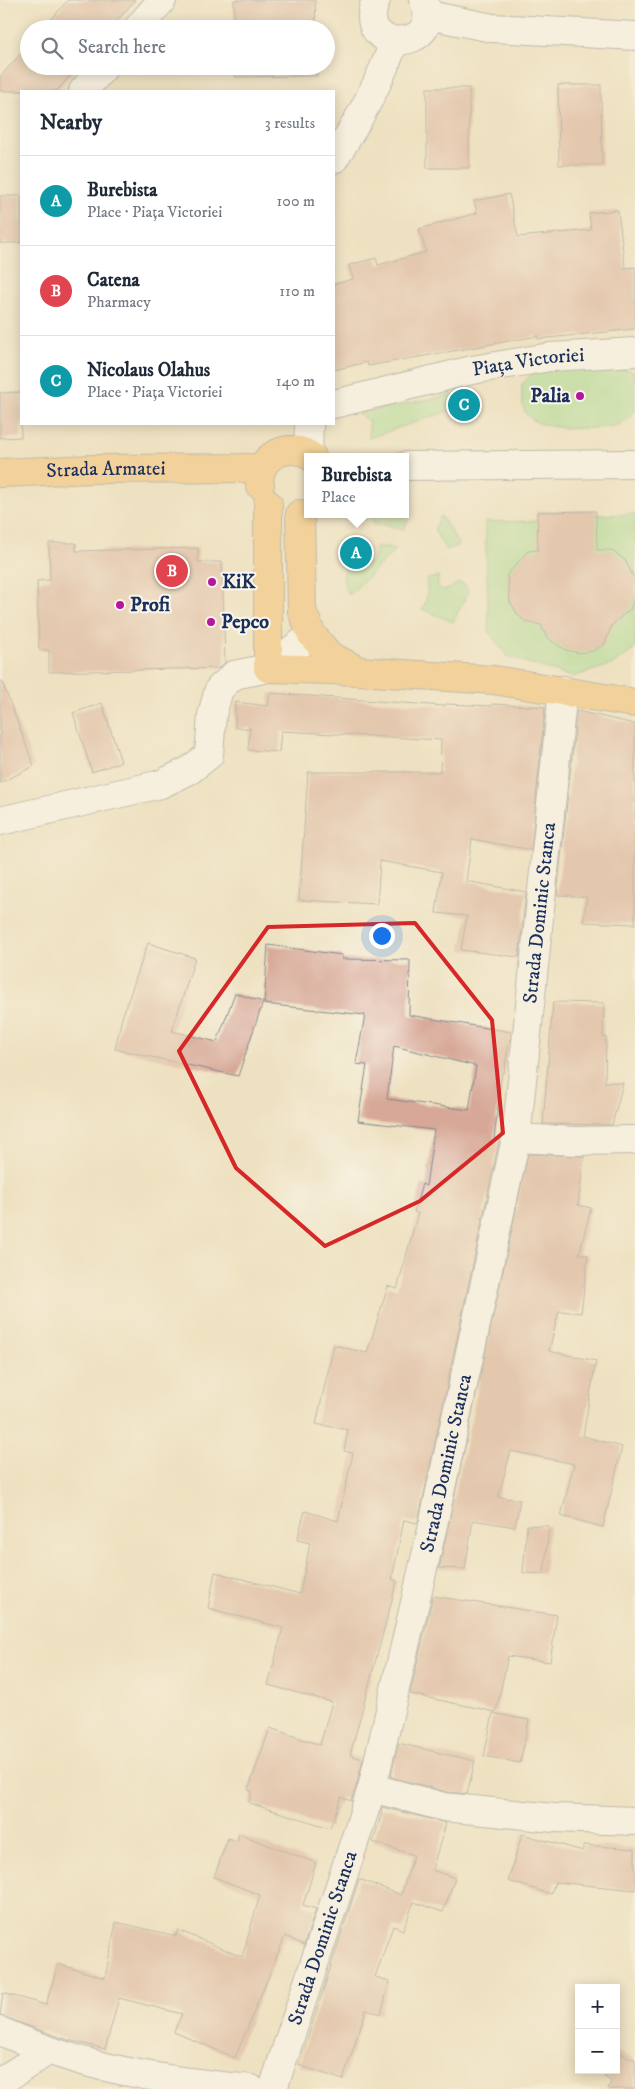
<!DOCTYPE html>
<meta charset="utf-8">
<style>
body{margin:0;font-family:"IM FELL DW Pica",serif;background:#f2f2f3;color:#1f2937}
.controls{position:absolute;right:15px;bottom:15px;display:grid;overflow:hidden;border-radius:0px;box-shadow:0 2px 12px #0003}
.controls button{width:45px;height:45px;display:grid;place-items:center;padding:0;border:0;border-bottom:1px solid #e0e1e3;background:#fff;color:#1f2937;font:25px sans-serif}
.you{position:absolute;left:381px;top:935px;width:18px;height:18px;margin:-12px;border:4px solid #fff;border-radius:50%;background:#1a73e8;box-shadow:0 0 0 8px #1a73e833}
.badge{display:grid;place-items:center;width:32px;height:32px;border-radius:50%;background:#7c3aed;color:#fff;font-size:16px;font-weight:700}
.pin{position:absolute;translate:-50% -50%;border:2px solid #fff;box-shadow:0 1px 5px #0006}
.popup{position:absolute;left:304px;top:453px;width:105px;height:65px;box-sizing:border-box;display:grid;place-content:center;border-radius:0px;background:#fff;filter:drop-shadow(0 1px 4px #0005);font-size:16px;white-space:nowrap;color:#747a83}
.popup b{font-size:19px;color:#1f2937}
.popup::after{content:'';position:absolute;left:50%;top:100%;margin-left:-10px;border:10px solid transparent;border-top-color:#fff}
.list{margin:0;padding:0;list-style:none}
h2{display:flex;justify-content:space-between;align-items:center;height:65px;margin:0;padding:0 20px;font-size:21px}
h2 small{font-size:16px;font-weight:400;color:#747a83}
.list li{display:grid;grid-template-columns:32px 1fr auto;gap:15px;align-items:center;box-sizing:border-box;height:90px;padding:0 20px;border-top:1px solid #e0e1e3}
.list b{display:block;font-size:19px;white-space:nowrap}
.list p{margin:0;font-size:16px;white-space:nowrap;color:#747a83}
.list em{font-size:16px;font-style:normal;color:#747a83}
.icon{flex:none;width:28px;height:28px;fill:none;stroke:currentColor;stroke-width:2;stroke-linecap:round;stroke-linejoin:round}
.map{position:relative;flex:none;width:635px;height:2089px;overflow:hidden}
.search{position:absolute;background:#fff;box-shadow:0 2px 12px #0003;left:20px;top:20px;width:315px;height:55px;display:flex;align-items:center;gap:12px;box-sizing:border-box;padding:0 18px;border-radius:28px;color:#747a83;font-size:19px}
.panel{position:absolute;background:#fff;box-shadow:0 2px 12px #0003;left:20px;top:90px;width:315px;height:335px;border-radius:0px}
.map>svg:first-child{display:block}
</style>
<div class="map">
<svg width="635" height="2089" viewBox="0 0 635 2089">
<rect width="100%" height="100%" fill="#fbf7ec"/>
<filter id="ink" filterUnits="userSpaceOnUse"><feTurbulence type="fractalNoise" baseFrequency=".02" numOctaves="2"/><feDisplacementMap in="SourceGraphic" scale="10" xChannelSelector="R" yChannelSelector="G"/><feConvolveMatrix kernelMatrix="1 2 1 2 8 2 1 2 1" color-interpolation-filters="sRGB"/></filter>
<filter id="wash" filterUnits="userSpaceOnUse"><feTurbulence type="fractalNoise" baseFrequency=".0096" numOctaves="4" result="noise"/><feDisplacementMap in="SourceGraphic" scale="20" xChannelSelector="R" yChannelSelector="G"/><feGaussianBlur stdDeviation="1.12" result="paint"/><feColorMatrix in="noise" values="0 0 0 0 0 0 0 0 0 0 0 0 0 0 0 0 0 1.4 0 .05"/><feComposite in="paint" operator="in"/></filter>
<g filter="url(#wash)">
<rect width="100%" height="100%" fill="#eee1c1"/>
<!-- green -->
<g fill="#a0db8f" stroke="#5e8576">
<path d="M 575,366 L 620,367 L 634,372 L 635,411 C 631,416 623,423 617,425 C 599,430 541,431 529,417 C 520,407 522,396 522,384 L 534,372 Z"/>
<path d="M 465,391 L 474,391 L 479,396 L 475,414 C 465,417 458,415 448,411 L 369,438 L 369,421 L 357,413 L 452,395 Z"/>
<path d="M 596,511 L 596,515 L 635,514 L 635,649 L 613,664 L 572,677 L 507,656 L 489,632 L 485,522 L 537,521 L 537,512 Z"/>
<path d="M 405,512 L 411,515 L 403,530 L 387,525 L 373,525 L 372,514 L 405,514 Z"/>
<path d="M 441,516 L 459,545 L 446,550 L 434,529 Z"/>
<path d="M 387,547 L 396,549 L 349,595 C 341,579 342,576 349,560 C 358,566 364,567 373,560 L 375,548 Z"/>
<path d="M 438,576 L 438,586 L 442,590 L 449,589 L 458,583 L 465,585 L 468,592 L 453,622 L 422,609 C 428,599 428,592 426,580 Z"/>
</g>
<g id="blocks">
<!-- building -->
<g fill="#d7a897" fill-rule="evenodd">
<path d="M 68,0 L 135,0 L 110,29 L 43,29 Z"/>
<path d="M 234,0 L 315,0 L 316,29 L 234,29 Z"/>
<path d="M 29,44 L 29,66 L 78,66 L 57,91 L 0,91 L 0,77 Z"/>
<path d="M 235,66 L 316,66 L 317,76 L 235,77 Z"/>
<path d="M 558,85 L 601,85 L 602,165 L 559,165 Z"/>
<rect x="427" y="88" width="42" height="80"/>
<path d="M 509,194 L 518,237 L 591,230 L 589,213 L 618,210 L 625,268 L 635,267 L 635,329 L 538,339 L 538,336 L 368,366 L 367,362 L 334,370 L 334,284 L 353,279 L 349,265 L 376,258 L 378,265 L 426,252 L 419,229 L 477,213 L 474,201 Z"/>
<rect x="0" y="196" width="21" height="47"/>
<path d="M 21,392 L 21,437 L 0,438 L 0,393 Z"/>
<path d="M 596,511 L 597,550 L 611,550 L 625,560 L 635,580 L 635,595 L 631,608 L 612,625 L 604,645 L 593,651 L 579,653 L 566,650 L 556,644 L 546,636 L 541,625 L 526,622 L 518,615 L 510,602 L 507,575 L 528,551 L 538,550 L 537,512 Z"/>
<path d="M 49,543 L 76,543 L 76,551 L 198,548 L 198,562 L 222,562 L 225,663 L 219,668 L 49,672 L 49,650 L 39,650 L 37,581 L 50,580 Z"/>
<path d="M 0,681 L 2,681 L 34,766 L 0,783 Z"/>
<path d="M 270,693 L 444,706 L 445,704 L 492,706 L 492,704 L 545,707 L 531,850 L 472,839 L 466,881 L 526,892 L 519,957 L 461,950 L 467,916 L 436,913 L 442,872 L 380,861 L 377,904 L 299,900 L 308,772 L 440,772 L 441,740 L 281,731 L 279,752 L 248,750 L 250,728 L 235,728 L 235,702 L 268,706 Z"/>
<path d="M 102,703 L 121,762 L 92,772 L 73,713 Z"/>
<path d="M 577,711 L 635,724 L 635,924 L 583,922 L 587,897 L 557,895 Z"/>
<path d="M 148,943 L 195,958 L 172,1031 L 217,1042 L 235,993 L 263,1002 L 238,1076 L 115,1049 L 122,1018 Z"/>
<path d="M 268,945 L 342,955 L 342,959 L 410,960 L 409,1015 L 511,1032 L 504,1073 L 502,1072 L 494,1140 L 499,1141 L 418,1522 L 417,1523 L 404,1520 L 392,1579 L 397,1581 L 350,1755 L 363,1759 L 357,1784 L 351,1801 L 341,1797 L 330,1828 L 249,1803 L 252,1791 L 248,1790 L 270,1728 L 320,1745 L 332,1702 L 268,1685 L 283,1628 L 208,1608 L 215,1572 L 300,1594 L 310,1543 L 297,1540 L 305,1511 L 338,1521 L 353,1453 L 344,1451 L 348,1430 L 316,1424 L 334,1345 L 367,1353 L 388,1286 L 397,1289 L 418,1213 L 414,1212 L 422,1184 L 426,1186 L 434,1130 L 358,1121 L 367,1065 L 356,1064 L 365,1015 L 264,1004 ZM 394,1046 L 476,1066 L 469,1110 L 387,1099 Z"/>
<path d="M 553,1002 L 604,1003 L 603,1037 L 606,1037 L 605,1082 L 623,1083 L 612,1125 L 543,1124 Z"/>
<path d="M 528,1154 L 584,1156 L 578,1205 L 591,1208 L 579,1254 L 588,1255 L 581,1313 L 559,1311 L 549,1351 L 596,1361 L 583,1436 L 622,1447 L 603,1527 L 561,1516 L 574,1464 L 511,1451 L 498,1497 L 520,1500 L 515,1527 L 473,1520 L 465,1569 L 439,1568 Z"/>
<path d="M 527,1525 L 549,1526 L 544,1574 L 523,1573 Z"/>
<path d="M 433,1596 L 557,1615 L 550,1662 L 508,1656 L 496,1712 L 410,1694 Z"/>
<path d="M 493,1713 L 529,1720 L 520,1763 L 484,1756 Z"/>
<path d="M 398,1743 L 475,1761 L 467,1794 L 447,1792 L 391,1777 Z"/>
<path d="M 382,1807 L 446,1823 L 432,1870 L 455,1878 L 443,1912 L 414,1902 L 403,1930 L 393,1926 L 375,1977 L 390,1981 L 381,2014 L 366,2010 L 343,2080 L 299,2065 L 359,1879 L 401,1895 L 414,1855 L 373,1842 L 382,1812 L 381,1811 Z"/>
<path d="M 239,1834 L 316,1863 L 303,1905 L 316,1909 L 304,1945 L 285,1936 L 235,2058 L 174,2032 L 182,2014 L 119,1998 L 105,2049 L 68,2040 L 0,2016 L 3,1993 L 46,2005 L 58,1964 L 105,1978 L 116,1922 L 176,1936 L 178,1930 L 242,1957 L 260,1895 L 214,1877 L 228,1838 L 237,1841 Z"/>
<path d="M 522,1834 L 583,1851 L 583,1845 L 635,1849 L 635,1890 L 555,1882 L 551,1894 L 508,1881 Z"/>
<path d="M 616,2051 L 635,2060 L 635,2089 L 608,2089 L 611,2081 L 604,2077 L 606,2072 L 602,2070 L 616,2070 Z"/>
</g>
</g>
</g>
<g filter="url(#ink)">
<use href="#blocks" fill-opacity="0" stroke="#848890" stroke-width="1"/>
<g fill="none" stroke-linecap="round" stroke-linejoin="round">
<!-- minor casing -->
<g stroke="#848890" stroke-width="30">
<g id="minor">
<path d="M 376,0 C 352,57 449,51 423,0"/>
<path d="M 428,15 L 492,28 L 635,36"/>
<path d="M 137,29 L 162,0"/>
<path d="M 83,91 L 105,66"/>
<path d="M 334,159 C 358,122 379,84 394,42"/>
<path id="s1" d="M 334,404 L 472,370 L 550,357 L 635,352"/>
<path d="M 308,453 L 309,424"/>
<path d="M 405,466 L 635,464"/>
<path d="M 0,821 L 161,784 L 190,770 L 209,755 L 212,715 L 219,689 L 234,675 L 268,668 L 312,635"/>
<path d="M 516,1138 L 576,1141 L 635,1140"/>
<path d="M 372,1788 L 444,1807 L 554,1818 L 635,1821"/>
<path d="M 0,2031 C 28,2043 56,2054 86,2062 C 140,2077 196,2083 251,2089"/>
<path d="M 0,2082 L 48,2051"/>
<path id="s2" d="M 273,2089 L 372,1788 L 433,1525 L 516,1138 L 563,690"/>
</g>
</g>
<!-- major casing -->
<g stroke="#848890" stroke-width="30">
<g id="major">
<path id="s3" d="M 0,473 L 94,469 L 262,468"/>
<path d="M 260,485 C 255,456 291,440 312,457"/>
<path d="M 268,504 L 268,668 L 358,671 L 494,680 L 635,703"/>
<path d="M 300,514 L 302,611 L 312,635 L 329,655 L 357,670"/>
</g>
</g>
<!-- minor -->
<use href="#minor" stroke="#fff" stroke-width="28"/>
<!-- major -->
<use href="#major" stroke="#f7bf6c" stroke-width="28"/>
</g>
</g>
<!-- marked area -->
<path d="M0 0H635V2089H0ZM 415,923 L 492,1020 L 503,1133 L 420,1201 L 325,1246 L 236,1168 L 179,1051 L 268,927 Z" fill="#eee1c1" fill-opacity=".55" fill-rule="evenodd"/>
<path fill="none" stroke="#d62828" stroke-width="4" stroke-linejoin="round" d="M 415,923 L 492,1020 L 503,1133 L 420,1201 L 325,1246 L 236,1168 L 179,1051 L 268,927 Z"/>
<!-- markers -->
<g fill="#b5179e" stroke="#fbf7ec" stroke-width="2">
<circle cx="580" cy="396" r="5"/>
<circle cx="212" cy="582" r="5"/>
<circle cx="120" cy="605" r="5"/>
<circle cx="211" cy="622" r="5"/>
</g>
<g text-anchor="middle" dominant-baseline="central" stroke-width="4" stroke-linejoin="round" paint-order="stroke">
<!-- street labels -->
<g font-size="20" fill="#1b2f5e" stroke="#fbf7ec">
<text stroke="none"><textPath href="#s1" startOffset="199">Piața Victoriei</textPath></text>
<text stroke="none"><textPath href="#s3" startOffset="106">Strada Armatei</textPath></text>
<text stroke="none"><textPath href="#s2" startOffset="1209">Strada Dominic Stanca</textPath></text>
<text stroke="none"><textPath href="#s2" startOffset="650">Strada Dominic Stanca</textPath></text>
<text stroke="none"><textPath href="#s2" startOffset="159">Strada Dominic Stanca</textPath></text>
</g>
<!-- poi labels -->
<g font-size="20" font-weight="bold" fill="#1b2f5e" stroke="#fbf7ec" text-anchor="start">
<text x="570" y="396" text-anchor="end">Palia</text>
<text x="222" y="582">KiK</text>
<text x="130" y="605">Profi</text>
<text x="221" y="622">Pepco</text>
</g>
</g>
</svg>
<div class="controls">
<button>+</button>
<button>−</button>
</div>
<div class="you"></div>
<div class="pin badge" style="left:356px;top:553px;background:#0f9aa8">A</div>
<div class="popup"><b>Burebista</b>Place</div>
<div class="pin badge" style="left:172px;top:571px;background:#e0444e">B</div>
<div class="pin badge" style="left:464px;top:405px;background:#0f9aa8">C</div>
<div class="search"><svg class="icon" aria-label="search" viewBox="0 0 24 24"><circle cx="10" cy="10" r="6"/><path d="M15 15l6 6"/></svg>Search here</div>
<section class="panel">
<h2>Nearby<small>3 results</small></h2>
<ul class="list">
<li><span class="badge" style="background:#0f9aa8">A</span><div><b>Burebista</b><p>Place · Piața Victoriei</p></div><em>100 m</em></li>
<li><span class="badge" style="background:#e0444e">B</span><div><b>Catena</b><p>Pharmacy</p></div><em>110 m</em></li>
<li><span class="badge" style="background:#0f9aa8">C</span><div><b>Nicolaus Olahus</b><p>Place · Piața Victoriei</p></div><em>140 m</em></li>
</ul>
</section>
</div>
